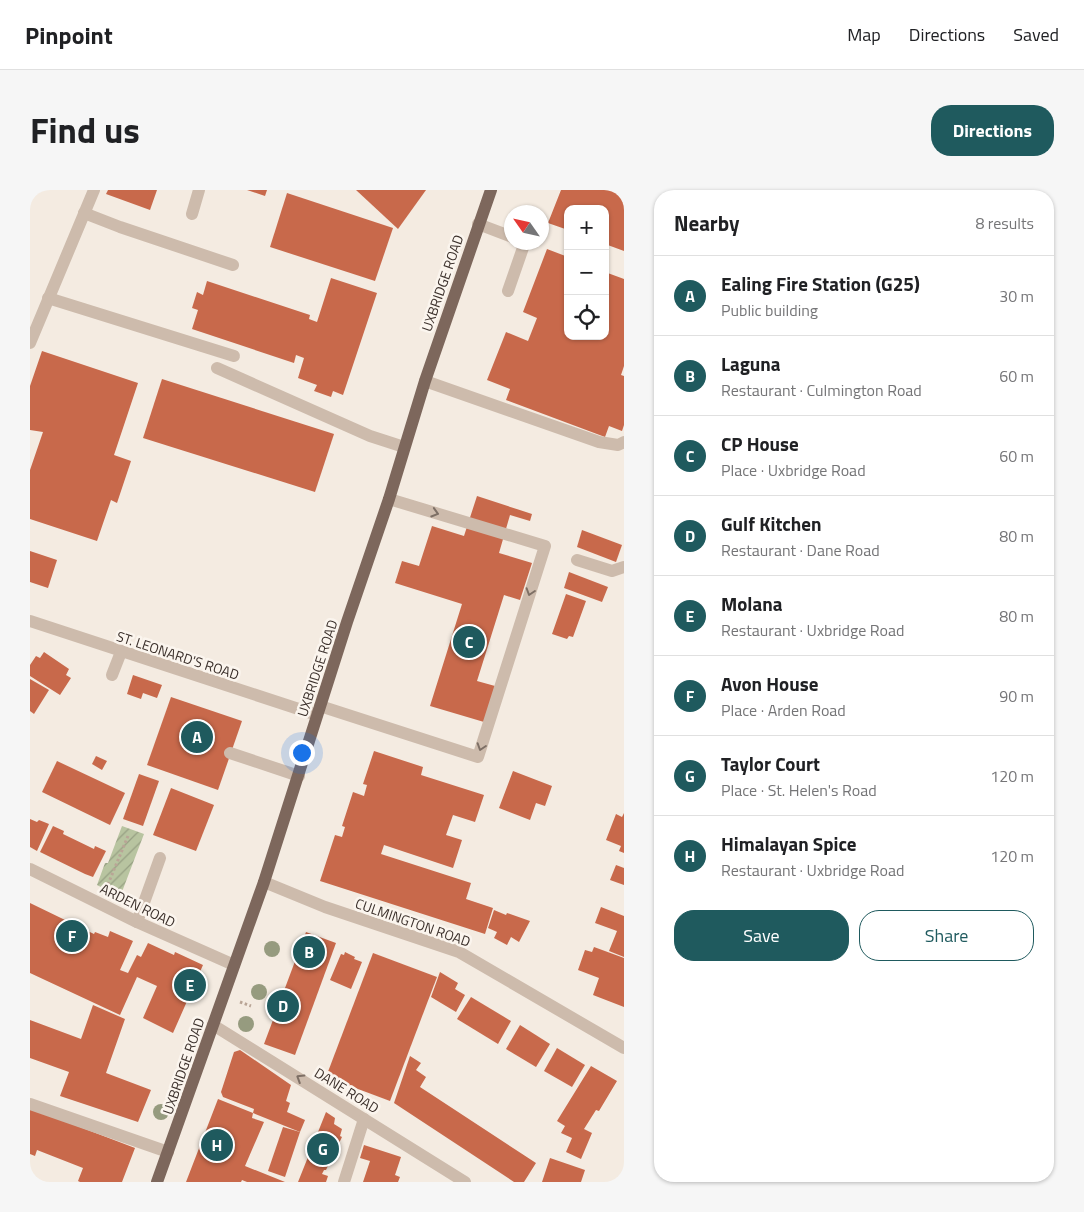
<!DOCTYPE html>
<meta charset="utf-8">
<style>
body{margin:0;font-family:"Titillium Web",sans-serif;background:#f6f6f6;color:#202124}
.controls{position:absolute;right:15px;top:15px;display:grid;overflow:hidden;border-radius:10px;box-shadow:0 1px 4px #0004}
.controls button{width:45px;height:45px;display:grid;place-items:center;padding:0;border:0;border-bottom:1px solid #e0e0e0;background:#fff;color:#202124;font:25px sans-serif}
.compass{position:absolute;left:474px;top:15px;width:45px;height:45px;border-radius:50%;background:#fff;box-shadow:0 1px 4px #0004;rotate:304deg}
.you{position:absolute;left:271px;top:562px;width:18px;height:18px;margin:-12px;border:4px solid #fff;border-radius:50%;background:#1a73e8;box-shadow:0 0 0 8px #1a73e833}
.badge{display:grid;place-items:center;width:32px;height:32px;border-radius:50%;background:#1f5a5e;color:#fff;font-size:16px;font-weight:700}
.pin{position:absolute;translate:-50% -50%;border:2px solid #fff;box-shadow:0 1px 5px #0006}
.list{margin:0;padding:0;list-style:none}
h2{display:flex;justify-content:space-between;align-items:center;height:65px;margin:0;padding:0 20px;font-size:21px}
h2 small{font-size:16px;font-weight:400;color:#757577}
.list li{display:grid;grid-template-columns:32px 1fr auto;gap:15px;align-items:center;box-sizing:border-box;height:80px;padding:0 20px;border-top:1px solid #e0e0e0}
.list b{display:block;font-size:19px;white-space:nowrap}
.list p{margin:0;font-size:16px;white-space:nowrap;color:#757577}
.list em{font-size:16px;font-style:normal;color:#757577}
.actions{display:flex;gap:10px;padding:15px 20px}
.actions a{flex:1;padding:11px 0;border:1px solid #1f5a5e;border-radius:20px;text-align:center;font-size:18px;color:#1f5a5e}
.actions .main{background:#1f5a5e;color:#fff}
.icon{flex:none;width:28px;height:28px;fill:none;stroke:currentColor;stroke-width:2;stroke-linecap:round;stroke-linejoin:round}
.map{position:relative;flex:none;width:594px;height:992px;overflow:hidden;border-radius:20px}
header{display:flex;align-items:center;gap:30px;box-sizing:border-box;height:70px;padding:0 25px;background:#fff;border-bottom:1px solid #e0e0e0}
header strong{font-size:24px}
nav{display:flex;gap:28px;margin-inline-start:auto;font-size:18px}
.intro{display:flex;align-items:center;justify-content:space-between;box-sizing:border-box;height:120px;padding:0 30px}
h1{margin:0;font-size:35px}
.button{padding:12px 22px;border-radius:20px;background:#1f5a5e;color:#fff;font-size:18px;font-weight:700}
main{display:flex;gap:30px;padding:0 30px}
aside{flex:1;background:#fff;border-radius:20px;box-shadow:0 1px 4px #0004}
.map>svg:first-child{display:block}
</style>
<header>
<strong>Pinpoint</strong>
<nav><a>Map</a><a>Directions</a><a>Saved</a></nav>
</header>
<div class="intro"><h1>Find us</h1><a class="button">Directions</a></div>
<main>
<div class="map">
<svg width="594" height="992" viewBox="0 0 594 992">
<defs>
<pattern id="garden-furrows" width="10" height="10" patternUnits="userSpaceOnUse" patternTransform="scale(1.25)"><rect width="10" height="10" fill="#b8c4a0"/><path d="M-1 1l2-2M0 10L10 0M9 11l2-2" fill="none" stroke="#97a083"/></pattern>
</defs>
<rect width="100%" height="100%" fill="#f4ebe1"/>
<!-- garden -->
<path fill="url(#garden-furrows)" d="M 92,636 L 114,644 L 90,707 L 67,695 L 75,673 L 78,673 Z"/>
<!-- building -->
<g fill="#c8694b">
<path d="M 78,0 L 127,0 L 120,20 L 76,4 Z"/>
<path d="M 217,0 L 237,0 L 235,6 Z"/>
<path d="M 326,0 L 396,0 L 368,39 Z"/>
<path d="M 531,0 L 594,0 L 594,61 L 575,54 L 575,19 L 538,19 L 538,40 L 518,33 Z"/>
<path d="M 257,3 L 363,38 L 345,91 L 240,57 Z"/>
<path d="M 517,59 L 538,67 L 538,146 L 575,146 L 575,82 L 594,89 L 594,176 L 591,185 L 594,186 L 594,235 L 592,241 L 579,236 L 575,247 L 476,210 L 480,199 L 457,190 L 476,142 L 498,151 L 507,128 L 493,122 Z"/>
<path d="M 301,88 L 347,103 L 313,205 L 303,201 L 301,207 L 284,201 L 287,195 L 268,188 L 274,168 L 266,165 L 264,173 L 162,139 L 168,120 L 162,118 L 167,102 L 173,105 L 177,91 L 280,125 L 279,129 L 287,132 Z"/>
<path d="M 12,161 L 108,193 L 84,265 L 101,271 L 87,313 L 81,310 L 67,351 L 0,329 L 0,280 L 13,242 L 0,240 L 0,196 Z"/>
<path d="M 132,189 L 304,244 L 285,302 L 113,248 Z"/>
<path d="M 447,306 L 502,324 L 500,331 L 480,325 L 469,363 L 502,373 L 490,410 L 474,405 L 447,491 L 465,496 L 454,532 L 400,516 L 432,414 L 365,393 L 372,371 L 389,376 L 402,336 L 434,346 Z"/>
<path d="M 552,340 L 592,355 L 586,372 L 547,357 Z"/>
<path d="M 0,361 L 27,370 L 18,398 L 0,392 Z"/>
<path d="M 539,382 L 578,397 L 572,412 L 534,398 Z"/>
<path d="M 536,404 L 556,411 L 543,447 L 539,446 L 537,449 L 522,444 Z"/>
<path d="M 14,462 L 39,479 L 36,485 L 41,488 L 30,505 L 0,486 L 0,475 L 6,466 L 10,468 Z"/>
<path d="M 103,485 L 132,495 L 127,508 L 113,503 L 111,509 L 97,504 Z"/>
<path d="M 0,489 L 19,500 L 4,524 L 0,521 Z"/>
<path d="M 141,507 L 212,531 L 188,600 L 117,575 Z"/>
<path d="M 344,561 L 393,577 L 391,585 L 454,605 L 445,632 L 423,625 L 416,645 L 432,650 L 423,678 L 354,655 L 351,664 L 441,693 L 436,709 L 463,718 L 455,744 L 290,691 L 305,645 L 312,647 L 315,637 L 312,636 L 323,602 L 334,606 L 337,595 L 333,594 Z"/>
<path d="M 66,566 L 77,571 L 72,580 L 62,574 Z"/>
<path d="M 27,571 L 95,603 L 80,635 L 12,602 Z"/>
<path d="M 483,581 L 522,596 L 515,616 L 506,613 L 500,630 L 469,618 Z"/>
<path d="M 109,584 L 129,591 L 113,636 L 93,629 Z"/>
<path d="M 141,598 L 184,615 L 166,661 L 123,645 Z"/>
<path d="M 594,623 L 594,663 L 589,661 L 591,656 L 576,650 L 586,624 L 592,627 Z"/>
<path d="M 0,629 L 7,632 L 9,630 L 19,634 L 7,661 L 0,657 Z"/>
<path d="M 23,636 L 34,641 L 33,644 L 64,659 L 65,656 L 76,661 L 63,687 L 55,684 L 10,662 Z"/>
<path d="M 586,675 L 594,678 L 594,695 L 580,690 Z"/>
<path d="M 0,713 L 64,744 L 65,742 L 78,747 L 80,741 L 103,751 L 90,780 L 98,783 L 107,765 L 111,767 L 118,753 L 144,765 L 145,762 L 173,775 L 143,843 L 113,828 L 127,796 L 107,787 L 90,825 L 0,783 Z"/>
<path d="M 571,717 L 594,726 L 594,767 L 579,761 L 587,741 L 565,733 Z"/>
<path d="M 464,720 L 476,725 L 477,723 L 500,731 L 489,752 L 481,747 L 477,755 L 464,748 L 467,742 L 458,738 Z"/>
<path d="M 276,742 L 306,753 L 265,865 L 234,854 Z"/>
<path d="M 564,757 L 594,768 L 594,817 L 563,805 L 569,788 L 548,780 L 555,760 L 562,762 Z"/>
<path d="M 315,762 L 325,767 L 324,769 L 332,772 L 321,799 L 300,790 L 311,764 L 314,765 Z"/>
<path d="M 343,763 L 407,787 L 360,911 L 296,887 Z"/>
<path d="M 410,782 L 428,793 L 425,799 L 435,805 L 426,822 L 401,807 Z"/>
<path d="M 441,807 L 481,831 L 468,854 L 427,829 Z"/>
<path d="M 63,815 L 95,829 L 76,883 L 121,900 L 108,932 L 30,906 L 39,882 L 0,868 L 0,830 L 51,849 Z"/>
<path d="M 490,835 L 520,854 L 506,877 L 476,859 Z"/>
<path d="M 527,858 L 555,875 L 542,897 L 514,881 Z"/>
<path d="M 210,860 L 261,895 L 256,911 L 260,913 L 257,922 L 275,930 L 270,942 L 223,923 L 224,919 L 193,907 L 191,902 L 204,862 Z"/>
<path d="M 380,866 L 391,873 L 386,880 L 396,887 L 390,897 L 506,973 L 494,992 L 484,992 L 364,913 Z"/>
<path d="M 561,876 L 587,891 L 569,921 L 566,920 L 554,939 L 562,943 L 551,969 L 536,962 L 542,948 L 531,943 L 535,936 L 527,931 Z"/>
<path d="M 188,909 L 223,923 L 222,928 L 234,932 L 215,976 L 255,992 L 217,992 L 212,990 L 211,992 L 156,992 Z"/>
<path d="M 0,918 L 105,958 L 92,992 L 50,992 L 48,991 L 53,978 L 7,960 L 5,966 L 0,964 Z"/>
<path d="M 296,922 L 305,928 L 304,934 L 312,939 L 310,946 L 312,947 L 296,980 L 294,980 L 292,984 L 298,986 L 296,992 L 268,992 Z"/>
<path d="M 253,937 L 270,942 L 255,987 L 238,981 Z"/>
<path d="M 334,955 L 371,967 L 365,985 L 370,987 L 368,992 L 333,992 L 340,971 L 330,968 Z"/>
<path d="M 520,968 L 555,980 L 551,992 L 512,992 Z"/>
</g>
<g fill="none" stroke-linecap="round" stroke-linejoin="round">
<!-- path -->
<g stroke="#b9a596" stroke-width="3" stroke-dasharray="2.5 2.5" stroke-linecap="butt">
<path d="M 76,699 L 98,646"/>
<path d="M 210,812 L 221,816"/>
</g>
<!-- minor -->
<g stroke="#cdbbac" stroke-width="12">
<path d="M 54,23 L 90,37 L 203,75"/>
<path d="M 162,24 L 169,0"/>
<path d="M 448,34 L 482,47"/>
<path d="M 478,101 L 495,52"/>
<path d="M 18,108 L 204,166"/>
<path d="M 0,153 L 64,0"/>
<path d="M 187,178 L 340,246 L 374,257"/>
<path d="M 395,191 L 569,252 L 588,255 L 594,252"/>
<path d="M 547,370 L 582,381 L 594,377"/>
<path d="M 0,431 L 287,525"/>
<path d="M 82,485 L 91,462"/>
<path d="M 290,516 L 448,567 L 515,356 L 359,309"/>
<path d="M 200,563 L 269,586"/>
<path d="M 0,679 L 107,732 L 204,775"/>
<path d="M 234,692 L 295,717 L 429,762 L 594,858"/>
<path d="M 107,732 L 130,668"/>
<path d="M 183,835 L 435,992"/>
<path d="M 0,914 L 138,962"/>
<path d="M 314,992 L 334,929"/>
</g>
<!-- major -->
<path stroke="#7d675c" stroke-width="12" d="M 127,992 L 234,692 L 317,432 L 359,309 L 395,191 L 461,0"/>
</g>
<!-- trees -->
<g fill="#969b7f">
<circle cx="242" cy="759" r="8"/>
<circle cx="229" cy="802" r="8"/>
<circle cx="216" cy="834" r="8"/>
<circle cx="131" cy="922" r="8"/>
</g>
<!-- one-way arrows -->
<defs><path id="oneway-chevron" d="M-2-3.5L2.5 0L-2 3.5" fill="none" stroke-width="1.6" stroke-linecap="round" stroke-linejoin="round" transform="scale(1.25)"/></defs>
<g stroke="#7d6f65">
<use href="#oneway-chevron" transform="translate(405 323) rotate(17)"/>
<use href="#oneway-chevron" transform="translate(500 402) rotate(108)"/>
<use href="#oneway-chevron" transform="translate(451 557) rotate(108)"/>
<use href="#oneway-chevron" transform="translate(270 888) rotate(-148)"/>
</g>
<g text-anchor="middle" dominant-baseline="central" stroke-width="5" stroke-linejoin="round" paint-order="stroke">
<!-- street labels -->
<g font-size="14" fill="#3b302b" stroke="#fbf5ee">
<text transform="translate(412 93) rotate(-71)">UXBRIDGE ROAD</text>
<text transform="translate(148 465) rotate(18)">ST. LEONARD'S ROAD</text>
<text transform="translate(287 478) rotate(-72)">UXBRIDGE ROAD</text>
<text transform="translate(108 715) rotate(26)">ARDEN ROAD</text>
<text transform="translate(383 732) rotate(19)">CULMINGTON ROAD</text>
<text transform="translate(153 876) rotate(-71)">UXBRIDGE ROAD</text>
<text transform="translate(317 900) rotate(32)">DANE ROAD</text>
</g>
</g>
</svg>
<div class="controls">
<button>+</button>
<button>−</button>
<button><svg class="icon" aria-label="locate" viewBox="0 0 24 24"><circle cx="12" cy="12" r="6"/><path d="M12 2v4M12 18v4M2 12h4M18 12h4"/></svg></button>
</div>
<svg class="compass" viewBox="-18 -18 36 36"><path d="M0-13l5 13h-10z" fill="#e53935"/><path d="M0 13l5-13h-10z" fill="#757577"/></svg>
<div class="you"></div>
<div class="pin badge" style="left:167px;top:547px">A</div>
<div class="pin badge" style="left:279px;top:762px">B</div>
<div class="pin badge" style="left:439px;top:452px">C</div>
<div class="pin badge" style="left:253px;top:816px">D</div>
<div class="pin badge" style="left:160px;top:795px">E</div>
<div class="pin badge" style="left:42px;top:746px">F</div>
<div class="pin badge" style="left:293px;top:959px">G</div>
<div class="pin badge" style="left:187px;top:955px">H</div>
</div>
<aside>
<h2>Nearby<small>8 results</small></h2>
<ul class="list">
<li><span class="badge">A</span><div><b>Ealing Fire Station (G25)</b><p>Public building</p></div><em>30 m</em></li>
<li><span class="badge">B</span><div><b>Laguna</b><p>Restaurant · Culmington Road</p></div><em>60 m</em></li>
<li><span class="badge">C</span><div><b>CP House</b><p>Place · Uxbridge Road</p></div><em>60 m</em></li>
<li><span class="badge">D</span><div><b>Gulf Kitchen</b><p>Restaurant · Dane Road</p></div><em>80 m</em></li>
<li><span class="badge">E</span><div><b>Molana</b><p>Restaurant · Uxbridge Road</p></div><em>80 m</em></li>
<li><span class="badge">F</span><div><b>Avon House</b><p>Place · Arden Road</p></div><em>90 m</em></li>
<li><span class="badge">G</span><div><b>Taylor Court</b><p>Place · St. Helen's Road</p></div><em>120 m</em></li>
<li><span class="badge">H</span><div><b>Himalayan Spice</b><p>Restaurant · Uxbridge Road</p></div><em>120 m</em></li>
</ul>
<div class="actions"><a class="main">Save</a><a>Share</a></div>
</aside>
</main>
